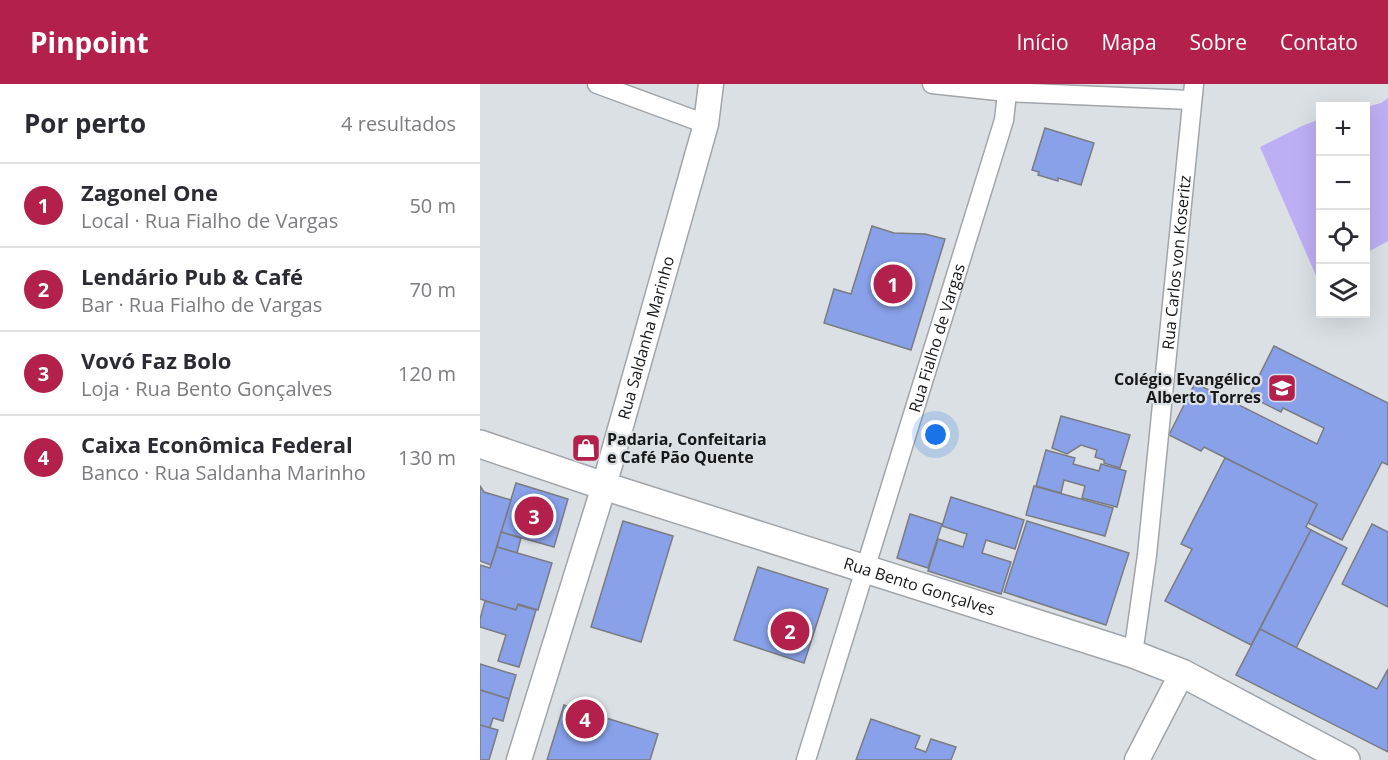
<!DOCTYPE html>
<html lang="pt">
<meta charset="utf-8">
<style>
body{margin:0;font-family:"Open Sans",sans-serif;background:#f7f7f7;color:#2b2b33}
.controls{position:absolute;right:18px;top:18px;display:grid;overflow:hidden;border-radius:0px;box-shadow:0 6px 24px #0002}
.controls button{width:54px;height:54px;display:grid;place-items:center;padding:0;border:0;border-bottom:2px solid #e1e1e2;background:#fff;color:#2b2b33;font:30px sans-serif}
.you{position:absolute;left:456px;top:351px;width:21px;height:21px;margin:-15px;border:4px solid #fff;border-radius:50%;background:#1a73e8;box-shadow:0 0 0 9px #1a73e833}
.badge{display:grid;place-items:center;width:39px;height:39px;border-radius:50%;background:#b2204b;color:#fff;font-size:20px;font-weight:700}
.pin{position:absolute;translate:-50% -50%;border:3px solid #fff;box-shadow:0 2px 6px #0006}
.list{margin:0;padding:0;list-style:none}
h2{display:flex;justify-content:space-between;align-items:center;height:78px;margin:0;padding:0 24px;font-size:26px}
h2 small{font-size:20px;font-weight:400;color:#7c7c81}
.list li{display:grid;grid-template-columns:39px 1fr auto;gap:18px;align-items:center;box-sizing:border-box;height:84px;padding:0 24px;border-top:2px solid #e1e1e2}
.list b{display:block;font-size:22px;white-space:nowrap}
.list p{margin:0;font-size:20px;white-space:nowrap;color:#7c7c81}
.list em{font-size:20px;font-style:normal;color:#7c7c81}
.icon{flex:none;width:33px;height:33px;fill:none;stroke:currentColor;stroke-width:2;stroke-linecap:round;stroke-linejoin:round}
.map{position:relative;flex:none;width:908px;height:676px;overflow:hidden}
header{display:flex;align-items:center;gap:36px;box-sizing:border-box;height:84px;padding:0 30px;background:#b2204b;color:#fff}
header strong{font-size:28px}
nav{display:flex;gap:33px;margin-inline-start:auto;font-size:21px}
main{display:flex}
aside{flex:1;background:#fff}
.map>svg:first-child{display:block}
</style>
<header>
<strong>Pinpoint</strong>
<nav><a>Início</a><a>Mapa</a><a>Sobre</a><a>Contato</a></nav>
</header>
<main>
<aside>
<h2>Por perto<small>4 resultados</small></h2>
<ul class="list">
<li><span class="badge">1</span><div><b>Zagonel One</b><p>Local · Rua Fialho de Vargas</p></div><em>50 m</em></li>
<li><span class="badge">2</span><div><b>Lendário Pub &amp; Café</b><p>Bar · Rua Fialho de Vargas</p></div><em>70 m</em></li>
<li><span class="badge">3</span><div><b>Vovó Faz Bolo</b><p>Loja · Rua Bento Gonçalves</p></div><em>120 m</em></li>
<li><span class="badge">4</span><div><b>Caixa Econômica Federal</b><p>Banco · Rua Saldanha Marinho</p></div><em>130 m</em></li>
</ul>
</aside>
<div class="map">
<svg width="908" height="676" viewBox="0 0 908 676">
<rect width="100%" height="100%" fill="#dbe0e4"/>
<!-- green -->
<g fill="#beaef4">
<path d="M 908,14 L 908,157 L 886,169 L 886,23 L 901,19 Z"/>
<path d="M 840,35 L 840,193 L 837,194 L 780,63 L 822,42 Z"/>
</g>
<!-- building -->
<g fill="#88a1e9" stroke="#7a7c81" stroke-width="1.5">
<path d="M 565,44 L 614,59 L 601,101 L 578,94 L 578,97 L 558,91 L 559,88 L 552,86 Z"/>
<path d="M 392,142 L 414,149 L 445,150 L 465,155 L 431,266 L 344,239 L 354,205 L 371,210 Z"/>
<path d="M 794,262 L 908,319 L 908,381 L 902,378 L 862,456 L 828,439 L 837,420 L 724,363 L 721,367 L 689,351 L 715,299 L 837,360 L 844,344 L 803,324 L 801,328 L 769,312 Z"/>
<path d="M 581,332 L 650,351 L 640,384 L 624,379 L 624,376 L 615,373 L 617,366 L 601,361 L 587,370 L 572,364 Z"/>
<path d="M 566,366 L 595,374 L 593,380 L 619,387 L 621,380 L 646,387 L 637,423 L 602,414 L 605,402 L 584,396 L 581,409 L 556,402 Z"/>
<path d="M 745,374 L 837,420 L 826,443 L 831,446 L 771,561 L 685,517 L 712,465 L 701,460 Z"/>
<path d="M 36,399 L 88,415 L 74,463 L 21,448 Z"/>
<path d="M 0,402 L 4,408 L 31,416 L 11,481 L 0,477 Z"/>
<path d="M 554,402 L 633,424 L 625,452 L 546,431 Z"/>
<path d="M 471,413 L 544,436 L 535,465 L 506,456 L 502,469 L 531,478 L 521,510 L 448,487 L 458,455 L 483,463 L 487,450 L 462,442 Z"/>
<path d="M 430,430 L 462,440 L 448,484 L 417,474 Z"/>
<path d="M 143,437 L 193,452 L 161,558 L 111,543 Z"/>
<path d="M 547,437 L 649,469 L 626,541 L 524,508 Z"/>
<path d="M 892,440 L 908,448 L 908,523 L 862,500 Z"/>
<path d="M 831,446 L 867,464 L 816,564 L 780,545 Z"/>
<path d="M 21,448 L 41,454 L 37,469 L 17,463 Z"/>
<path d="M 17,463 L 72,479 L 58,526 L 38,520 L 36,526 L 0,515 L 0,481 L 10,484 Z"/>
<path d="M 278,483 L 348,505 L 324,579 L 254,556 Z"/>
<path d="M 5,517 L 36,526 L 38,521 L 56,526 L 39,583 L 18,577 L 26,551 L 0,543 L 0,535 Z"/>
<path d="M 780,545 L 897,605 L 908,585 L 908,668 L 756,591 Z"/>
<path d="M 0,580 L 36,591 L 29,615 L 0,606 Z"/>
<path d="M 0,606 L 29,615 L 23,637 L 13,634 L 10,644 L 0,641 Z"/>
<path d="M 84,621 L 178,650 L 170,676 L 67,676 Z"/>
<path d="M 391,635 L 440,652 L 435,664 L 446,668 L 451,655 L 476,663 L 471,676 L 376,676 Z"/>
<path d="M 0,641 L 18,646 L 9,676 L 0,676 Z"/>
</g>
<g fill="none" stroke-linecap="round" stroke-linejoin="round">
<!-- minor casing -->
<g stroke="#a1a5a9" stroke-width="21">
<g id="minor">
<path d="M 117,0 L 226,40"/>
<path d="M 452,0 L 527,8 L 711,16"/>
<path id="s1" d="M 653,570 L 667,471 L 714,0"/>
<path id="s2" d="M 326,676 L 524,36 L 528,0"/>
</g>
</g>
<!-- tertiary casing -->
<g stroke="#a1a5a9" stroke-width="27">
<g id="tertiary">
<path id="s3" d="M 39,676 L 124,402 L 226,40 L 231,0"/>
<path d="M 657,676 L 702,589"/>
</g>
</g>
<!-- secondary casing -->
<g stroke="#a1a5a9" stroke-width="30">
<g id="secondary">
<path id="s4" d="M 0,360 L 124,402 L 653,570 L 702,589 L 866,676"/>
</g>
</g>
<!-- minor -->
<use href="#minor" stroke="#fff" stroke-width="18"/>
<!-- tertiary -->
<use href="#tertiary" stroke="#fff" stroke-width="24"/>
<!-- secondary -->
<use href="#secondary" stroke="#fff" stroke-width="27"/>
</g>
<!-- icons -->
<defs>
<g id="school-square" transform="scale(1.5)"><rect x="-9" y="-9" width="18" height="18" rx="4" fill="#b2204b" stroke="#dbe0e4"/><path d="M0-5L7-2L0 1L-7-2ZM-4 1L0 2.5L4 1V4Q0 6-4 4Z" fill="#fff"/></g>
<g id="shop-square" transform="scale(1.5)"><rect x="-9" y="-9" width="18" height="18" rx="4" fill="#b2204b" stroke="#dbe0e4"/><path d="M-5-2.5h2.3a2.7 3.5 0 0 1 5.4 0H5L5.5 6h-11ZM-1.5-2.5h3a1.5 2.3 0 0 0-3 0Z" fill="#fff"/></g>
</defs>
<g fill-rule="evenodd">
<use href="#school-square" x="802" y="304"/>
<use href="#shop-square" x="106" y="364"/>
</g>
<g text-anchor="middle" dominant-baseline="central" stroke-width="4.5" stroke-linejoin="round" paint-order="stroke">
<!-- street labels -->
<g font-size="16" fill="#161819" stroke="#dbe0e4">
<text stroke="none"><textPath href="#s1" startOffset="394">Rua Carlos von Koseritz</textPath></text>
<text stroke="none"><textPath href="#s3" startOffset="441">Rua Saldanha Marinho</textPath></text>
<text stroke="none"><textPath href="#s2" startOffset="442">Rua Fialho de Vargas</textPath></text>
<text stroke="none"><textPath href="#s4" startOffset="462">Rua Bento Gonçalves</textPath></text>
</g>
<!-- poi labels -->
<g font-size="16" font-weight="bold" fill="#161819" stroke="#dbe0e4" text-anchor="end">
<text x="781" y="295">Colégio Evangélico<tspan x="781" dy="18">Alberto Torres</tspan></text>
<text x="127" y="355" text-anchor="start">Padaria, Confeitaria<tspan x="127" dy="18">e Café Pão Quente</tspan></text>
</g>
</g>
</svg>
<div class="controls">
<button>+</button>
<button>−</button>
<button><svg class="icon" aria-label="locate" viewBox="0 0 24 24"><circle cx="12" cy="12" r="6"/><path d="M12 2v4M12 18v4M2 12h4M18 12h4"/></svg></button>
<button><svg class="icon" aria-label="layers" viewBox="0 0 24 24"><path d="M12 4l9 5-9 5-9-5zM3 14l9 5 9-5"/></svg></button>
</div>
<div class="you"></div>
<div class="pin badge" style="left:413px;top:200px">1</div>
<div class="pin badge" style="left:310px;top:547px">2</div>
<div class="pin badge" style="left:54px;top:432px">3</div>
<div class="pin badge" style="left:105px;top:635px">4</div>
</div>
</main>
